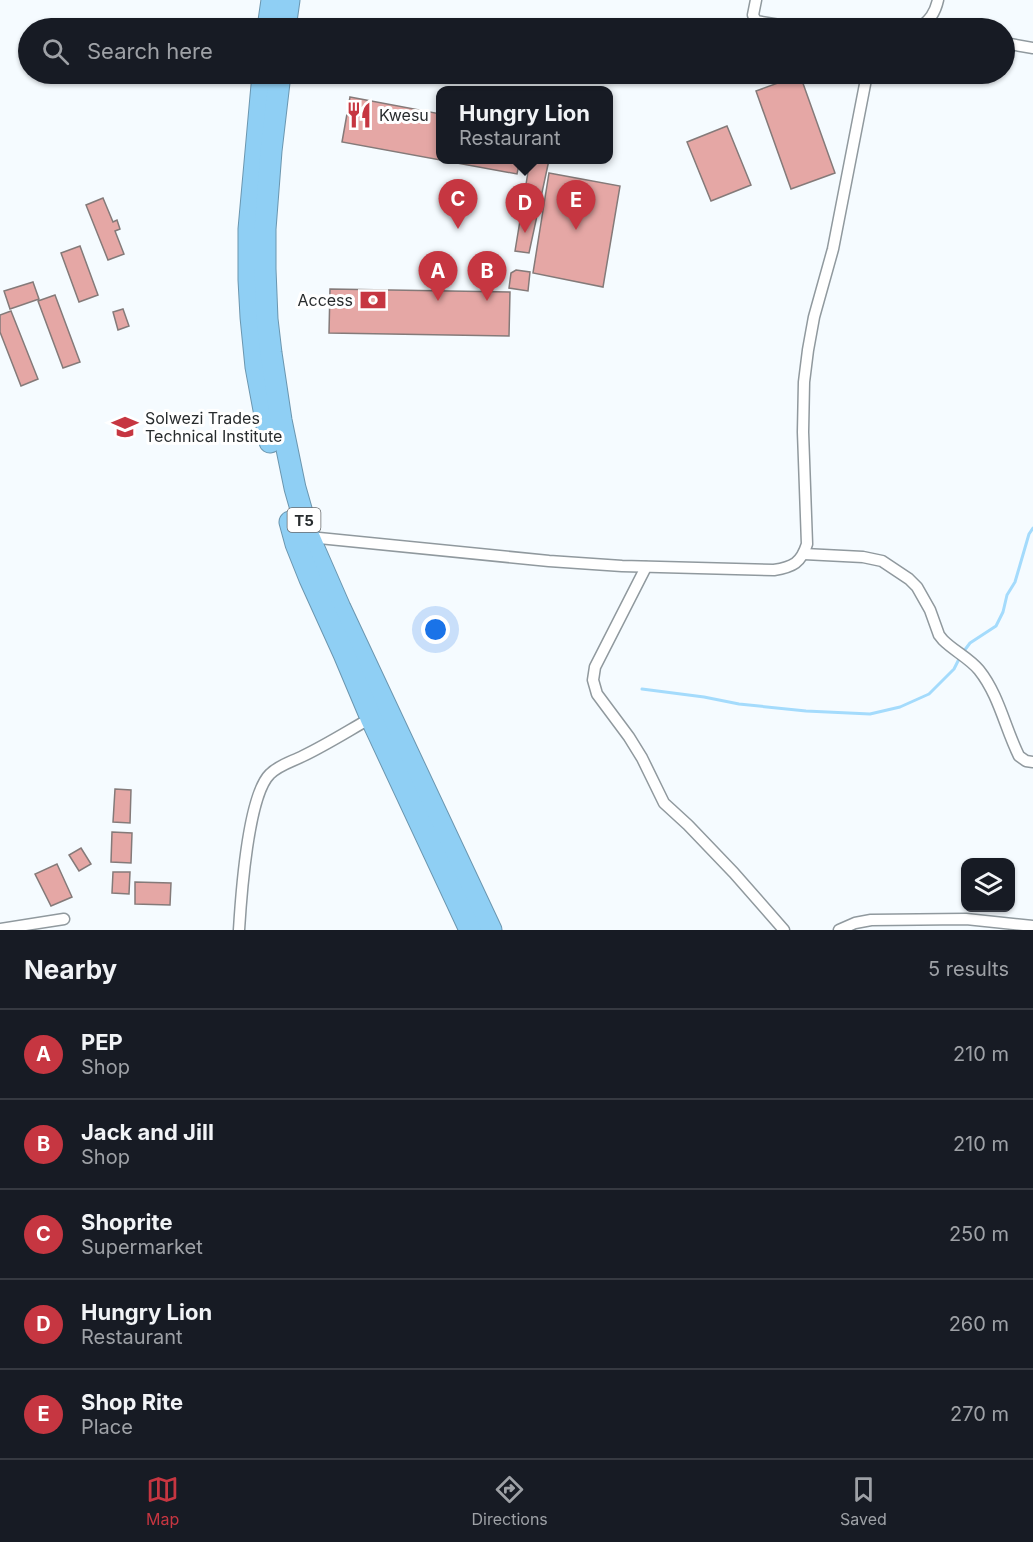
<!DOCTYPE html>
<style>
body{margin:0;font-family:Inter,sans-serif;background:#242831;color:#f1f3f6}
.controls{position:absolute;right:18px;bottom:18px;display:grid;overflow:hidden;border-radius:12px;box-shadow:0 2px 4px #0004}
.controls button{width:54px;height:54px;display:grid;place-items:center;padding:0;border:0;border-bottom:2px solid #363941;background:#171b24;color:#f1f3f6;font:30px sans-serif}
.you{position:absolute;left:436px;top:630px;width:21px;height:21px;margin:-15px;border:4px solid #fff;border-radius:50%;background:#1a73e8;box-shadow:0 0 0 9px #1a73e833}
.badge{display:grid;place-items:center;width:39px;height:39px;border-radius:50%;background:#c63641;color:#fff;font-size:20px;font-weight:700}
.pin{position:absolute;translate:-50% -50px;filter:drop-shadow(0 2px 3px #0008)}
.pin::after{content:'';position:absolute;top:32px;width:21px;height:18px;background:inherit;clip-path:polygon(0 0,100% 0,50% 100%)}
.popup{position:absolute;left:436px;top:86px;width:177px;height:78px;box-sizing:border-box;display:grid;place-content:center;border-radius:12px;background:#171b24;filter:drop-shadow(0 2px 4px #0005);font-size:20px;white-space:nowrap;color:#9ea1a6}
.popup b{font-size:22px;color:#f1f3f6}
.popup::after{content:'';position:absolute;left:50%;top:100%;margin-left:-12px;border:12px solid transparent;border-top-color:#171b24}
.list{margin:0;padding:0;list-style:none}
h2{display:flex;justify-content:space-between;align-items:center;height:78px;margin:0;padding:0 24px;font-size:26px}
h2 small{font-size:20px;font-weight:400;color:#9ea1a6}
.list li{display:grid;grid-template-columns:39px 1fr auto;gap:18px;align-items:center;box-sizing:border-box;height:90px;padding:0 24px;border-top:2px solid #363941}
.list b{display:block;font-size:22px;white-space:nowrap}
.list p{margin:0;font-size:20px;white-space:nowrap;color:#9ea1a6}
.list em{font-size:20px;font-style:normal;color:#9ea1a6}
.icon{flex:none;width:33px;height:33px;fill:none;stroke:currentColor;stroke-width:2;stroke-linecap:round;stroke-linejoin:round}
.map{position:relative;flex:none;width:1033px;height:930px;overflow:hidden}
.search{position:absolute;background:#171b24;box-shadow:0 2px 4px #0004;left:18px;right:18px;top:18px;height:66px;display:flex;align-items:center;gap:15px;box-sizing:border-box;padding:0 21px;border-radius:33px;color:#9ea1a6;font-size:22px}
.sheet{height:528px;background:#171b24}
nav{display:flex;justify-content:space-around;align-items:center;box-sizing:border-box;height:84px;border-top:2px solid #363941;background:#171b24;font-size:16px;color:#9ea1a6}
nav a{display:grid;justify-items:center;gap:3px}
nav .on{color:#c63641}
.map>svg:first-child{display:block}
</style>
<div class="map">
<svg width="1033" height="930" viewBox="0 0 1033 930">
<rect width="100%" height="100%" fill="#f5fbff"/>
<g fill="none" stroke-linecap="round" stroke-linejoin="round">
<!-- stream -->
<path stroke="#a4dbfc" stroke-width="3" d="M 642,689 L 704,697 L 739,704 L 806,711 L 870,714 L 900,707 L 929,694 L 954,669 L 961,655 L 970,643 L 996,626 L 1003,612 L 1007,595 L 1015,582 L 1029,534 L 1033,528"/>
</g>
<!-- building -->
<g fill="#e5a7a5" stroke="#847a79" stroke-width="1.5">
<path d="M 800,75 L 835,173 L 791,189 L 756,91 Z"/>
<path d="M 350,97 L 441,114 L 441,160 L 520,160 L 517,174 L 342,142 Z"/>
<path d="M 727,126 L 751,185 L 711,201 L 687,142 Z"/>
<path d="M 530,160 L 549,160 L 529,253 L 515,251 Z"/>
<path d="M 549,173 L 620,186 L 603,287 L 533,273 Z"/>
<path d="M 103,198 L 113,222 L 117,220 L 120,229 L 115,231 L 124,254 L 108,260 L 86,205 Z"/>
<path d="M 80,246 L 98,295 L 79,302 L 61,253 Z"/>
<path d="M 516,270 L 530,272 L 528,291 L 509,288 L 511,273 Z"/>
<path d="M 33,282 L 39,299 L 10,309 L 4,291 Z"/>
<path d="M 330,289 L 510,292 L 509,336 L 329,333 Z"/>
<path d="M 55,295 L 80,362 L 63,368 L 38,301 Z"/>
<path d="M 123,309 L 129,326 L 118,330 L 113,312 Z"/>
<path d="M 11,311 L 38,379 L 21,386 L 0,332 L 0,315 Z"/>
<path d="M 115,789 L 131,790 L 130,823 L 113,822 Z"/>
<path d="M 112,832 L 132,833 L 131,863 L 111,862 Z"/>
<path d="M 81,848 L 91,864 L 79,871 L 69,855 Z"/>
<path d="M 57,864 L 72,897 L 51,906 L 35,874 Z"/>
<path d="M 113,872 L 130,872 L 129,894 L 112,893 Z"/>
<path d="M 135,882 L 171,883 L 170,905 L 135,904 Z"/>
</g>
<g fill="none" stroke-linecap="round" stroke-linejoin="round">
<!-- street casing -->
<g stroke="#90999e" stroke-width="13">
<g id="street">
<path d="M 756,0 L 753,15 L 756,21 L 798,28"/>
<path d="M 919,28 C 930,20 935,13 938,0"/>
<path d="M 1004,43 L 1033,48"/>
<path d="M 309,537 L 549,561 L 622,566 L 774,570 C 793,567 801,563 807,544 L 803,432 L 804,382 L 808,350 L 814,317 L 833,249 L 867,74"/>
<path d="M 804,554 L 863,557 L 882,561 L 909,579 L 917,587 L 930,610 L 939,635 L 943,640 C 954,651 969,658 979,670 C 999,695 1005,728 1019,756 L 1026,761 L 1033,762"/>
<path d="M 646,567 L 595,667 L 593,680 L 597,694 L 629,737 L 642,758 L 664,803 L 688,825 L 734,873 L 784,930"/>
<path d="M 0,929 L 64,919"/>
<path d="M 239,930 C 241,897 248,795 270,774 C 279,765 291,762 303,756 C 326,745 348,731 371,718"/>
<path d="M 839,930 L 855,923 L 871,920 L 966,919 L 1033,926"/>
</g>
</g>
<!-- highway casing -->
<g stroke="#6b96af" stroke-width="23">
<g id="highway">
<path d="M 268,28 L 272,0"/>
<path d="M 285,28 L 289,0"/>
<path d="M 263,74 L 249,229 L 249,280 L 251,317 L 256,367 L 270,442"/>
<path d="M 280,74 L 271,151 L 265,229 L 265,269 L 267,319 L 271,353 L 281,420 L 295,488 L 309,537 L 340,608 L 491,930"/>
<path d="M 290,522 L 296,544 L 310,579 L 344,654 L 371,718 L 470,930"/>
</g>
</g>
<!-- street -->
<use href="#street" stroke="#fff" stroke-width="10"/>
<!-- highway -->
<use href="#highway" stroke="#8fcff4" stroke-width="21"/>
</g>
<!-- icons -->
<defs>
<g id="restaurant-bare" transform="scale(2.07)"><path d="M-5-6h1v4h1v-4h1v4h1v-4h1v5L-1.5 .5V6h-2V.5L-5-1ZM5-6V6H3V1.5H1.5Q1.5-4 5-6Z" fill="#c63641" stroke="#fff" stroke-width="2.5" paint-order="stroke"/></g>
<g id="bank-bare" transform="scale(2.07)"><path d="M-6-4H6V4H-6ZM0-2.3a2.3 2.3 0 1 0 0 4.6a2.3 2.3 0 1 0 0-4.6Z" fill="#c63641" stroke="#fff" stroke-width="2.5" paint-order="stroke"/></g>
<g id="university-bare" transform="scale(2.07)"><path d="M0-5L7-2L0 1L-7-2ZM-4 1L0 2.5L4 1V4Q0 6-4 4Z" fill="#c63641" stroke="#fff" stroke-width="2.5" paint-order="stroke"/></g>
</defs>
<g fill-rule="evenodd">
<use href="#restaurant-bare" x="359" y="115"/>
<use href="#bank-bare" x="373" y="300"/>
<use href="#university-bare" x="125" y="427"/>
</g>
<g text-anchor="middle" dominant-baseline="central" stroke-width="6" stroke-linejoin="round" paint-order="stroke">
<!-- shield labels -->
<rect fill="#fff" stroke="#686b6d" stroke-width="1.5" x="287.5" y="508" width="33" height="24" rx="4.5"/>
<g font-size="15" font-weight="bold" fill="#282c2e">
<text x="304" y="520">T5</text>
</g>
<!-- poi labels -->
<g font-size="16" fill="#282c2e" stroke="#fff" text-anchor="start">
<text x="379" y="115">Kwesu</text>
<text x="353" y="300" text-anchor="end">Access</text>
<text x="145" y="418">Solwezi Trades<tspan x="145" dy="18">Technical Institute</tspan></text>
</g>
</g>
</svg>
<div class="controls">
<button><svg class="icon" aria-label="layers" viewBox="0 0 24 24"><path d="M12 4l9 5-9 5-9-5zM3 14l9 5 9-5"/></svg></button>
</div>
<div class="you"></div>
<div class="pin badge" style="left:438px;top:301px">A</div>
<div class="pin badge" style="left:487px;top:301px">B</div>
<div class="pin badge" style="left:458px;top:229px">C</div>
<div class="pin badge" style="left:525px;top:233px">D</div>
<div class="popup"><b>Hungry Lion</b>Restaurant</div>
<div class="pin badge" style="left:576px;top:230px">E</div>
<div class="search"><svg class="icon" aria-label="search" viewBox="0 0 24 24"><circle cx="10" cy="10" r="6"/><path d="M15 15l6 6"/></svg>Search here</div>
</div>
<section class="sheet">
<h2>Nearby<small>5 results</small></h2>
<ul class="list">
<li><span class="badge">A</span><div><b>PEP</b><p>Shop</p></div><em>210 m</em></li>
<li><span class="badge">B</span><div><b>Jack and Jill</b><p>Shop</p></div><em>210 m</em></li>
<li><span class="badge">C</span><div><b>Shoprite</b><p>Supermarket</p></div><em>250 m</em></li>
<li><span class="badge">D</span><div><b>Hungry Lion</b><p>Restaurant</p></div><em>260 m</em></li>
<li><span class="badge">E</span><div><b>Shop Rite</b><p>Place</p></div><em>270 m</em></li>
</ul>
</section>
<nav>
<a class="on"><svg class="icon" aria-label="map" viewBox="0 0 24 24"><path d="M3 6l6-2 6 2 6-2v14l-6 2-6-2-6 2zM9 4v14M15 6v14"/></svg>Map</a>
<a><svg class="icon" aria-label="directions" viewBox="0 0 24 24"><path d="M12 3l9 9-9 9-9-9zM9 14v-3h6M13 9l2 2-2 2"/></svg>Directions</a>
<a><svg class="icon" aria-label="saved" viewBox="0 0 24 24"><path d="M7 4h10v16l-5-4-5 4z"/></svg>Saved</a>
</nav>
